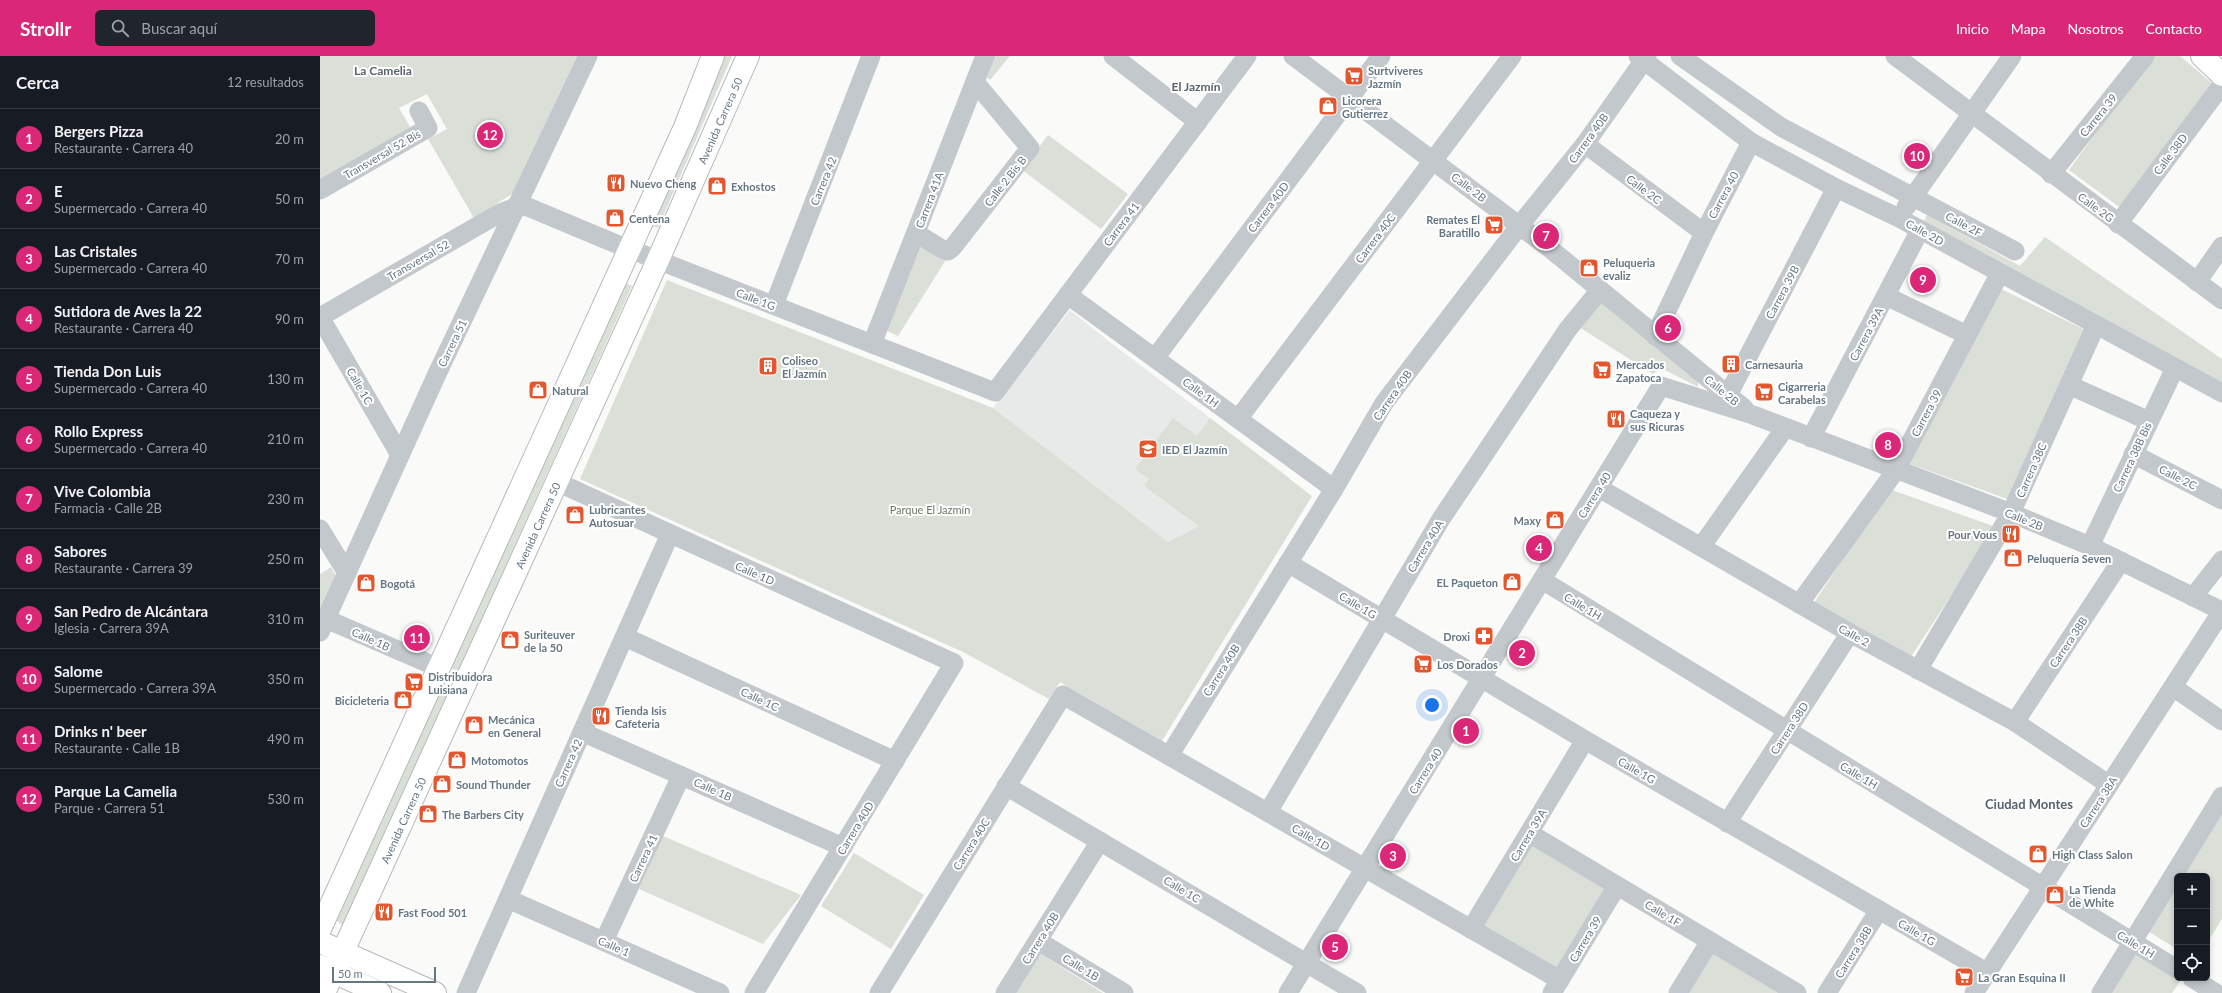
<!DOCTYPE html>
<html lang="es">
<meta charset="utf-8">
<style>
body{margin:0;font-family:Lato,sans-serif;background:#20242c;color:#f1f3f6}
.controls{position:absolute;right:12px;bottom:12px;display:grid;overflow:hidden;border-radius:6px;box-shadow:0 2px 6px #0003}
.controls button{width:36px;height:36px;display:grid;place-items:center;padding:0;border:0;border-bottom:1px solid #363941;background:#171b24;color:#f1f3f6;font:20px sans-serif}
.scale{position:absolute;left:12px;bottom:10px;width:104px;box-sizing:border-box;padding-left:4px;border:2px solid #657683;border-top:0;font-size:11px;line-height:14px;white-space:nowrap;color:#657683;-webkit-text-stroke:3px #fff;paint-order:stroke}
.you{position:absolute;left:1112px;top:649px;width:14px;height:14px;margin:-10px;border:3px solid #fff;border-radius:50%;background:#1a73e8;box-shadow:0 0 0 6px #1a73e833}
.badge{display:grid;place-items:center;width:26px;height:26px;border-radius:50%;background:#db2777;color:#fff;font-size:13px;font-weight:700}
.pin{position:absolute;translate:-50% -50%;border:2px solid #fff;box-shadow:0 1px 4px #0006}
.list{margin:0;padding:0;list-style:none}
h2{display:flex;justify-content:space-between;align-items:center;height:52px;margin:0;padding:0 16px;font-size:17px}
h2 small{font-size:13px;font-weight:400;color:#9ea1a6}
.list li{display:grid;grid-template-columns:26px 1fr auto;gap:12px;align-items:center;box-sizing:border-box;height:60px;padding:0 16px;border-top:1px solid #363941}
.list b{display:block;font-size:15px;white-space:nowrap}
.list p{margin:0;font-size:13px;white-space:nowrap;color:#9ea1a6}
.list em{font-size:13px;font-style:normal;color:#9ea1a6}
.icon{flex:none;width:22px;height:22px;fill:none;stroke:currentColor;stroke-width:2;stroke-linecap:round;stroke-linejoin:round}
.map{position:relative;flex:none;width:1902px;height:937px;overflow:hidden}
header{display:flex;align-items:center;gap:24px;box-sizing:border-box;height:56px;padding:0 20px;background:#db2777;color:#fff}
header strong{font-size:19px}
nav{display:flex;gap:22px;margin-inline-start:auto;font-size:14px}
.search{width:280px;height:36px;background:#20242c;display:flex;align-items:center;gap:10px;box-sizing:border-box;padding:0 14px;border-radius:6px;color:#9ea1a6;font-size:15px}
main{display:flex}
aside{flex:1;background:#171b24}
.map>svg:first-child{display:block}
</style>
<header>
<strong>Strollr</strong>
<div class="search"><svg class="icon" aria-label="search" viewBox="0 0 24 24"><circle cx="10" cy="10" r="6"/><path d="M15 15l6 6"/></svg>Buscar aquí</div>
<nav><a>Inicio</a><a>Mapa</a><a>Nosotros</a><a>Contacto</a></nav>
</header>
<main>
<aside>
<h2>Cerca<small>12 resultados</small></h2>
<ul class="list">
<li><span class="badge">1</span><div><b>Bergers Pizza</b><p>Restaurante · Carrera 40</p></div><em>20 m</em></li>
<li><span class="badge">2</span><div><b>E</b><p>Supermercado · Carrera 40</p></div><em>50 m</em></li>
<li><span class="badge">3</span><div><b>Las Cristales</b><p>Supermercado · Carrera 40</p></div><em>70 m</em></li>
<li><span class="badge">4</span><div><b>Sutidora de Aves la 22</b><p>Restaurante · Carrera 40</p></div><em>90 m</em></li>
<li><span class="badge">5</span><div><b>Tienda Don Luis</b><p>Supermercado · Carrera 40</p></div><em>130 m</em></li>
<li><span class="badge">6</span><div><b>Rollo Express</b><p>Supermercado · Carrera 40</p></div><em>210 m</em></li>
<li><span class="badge">7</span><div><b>Vive Colombia</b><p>Farmacia · Calle 2B</p></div><em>230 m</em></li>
<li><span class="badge">8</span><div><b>Sabores</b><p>Restaurante · Carrera 39</p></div><em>250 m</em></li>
<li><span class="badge">9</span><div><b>San Pedro de Alcántara</b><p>Iglesia · Carrera 39A</p></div><em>310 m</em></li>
<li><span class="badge">10</span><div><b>Salome</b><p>Supermercado · Carrera 39A</p></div><em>350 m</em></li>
<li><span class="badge">11</span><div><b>Drinks n' beer</b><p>Restaurante · Calle 1B</p></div><em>490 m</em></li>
<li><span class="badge">12</span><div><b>Parque La Camelia</b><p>Parque · Carrera 51</p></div><em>530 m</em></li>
</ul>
</aside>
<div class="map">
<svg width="1902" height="937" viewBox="0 0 1902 937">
<rect width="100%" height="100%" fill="#fafaf8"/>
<!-- built -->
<path fill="#e8e9e9" d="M 750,254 L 791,287 L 971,423 L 848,486 L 807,456 L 673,352 Z"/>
<!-- green -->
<g fill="#dadfd7">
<path d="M 0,0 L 261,0 L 195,136 L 154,162 L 108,83 L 127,73 L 107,38 L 79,52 L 92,74 L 0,125 Z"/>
<path d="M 403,0 L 412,0 L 338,172 L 331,169 Z"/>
<path d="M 672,0 L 690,0 L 670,24 L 664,19 Z"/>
<path d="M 1831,0 L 1860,0 L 1893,28 L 1802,153 L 1749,114 Z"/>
<path d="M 728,79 L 808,138 L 781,173 L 702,114 Z"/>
<path d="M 1607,159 L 1700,210 L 1725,181 L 1902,303 L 1902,329 L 1602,168 Z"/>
<path d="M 597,184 L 629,199 L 578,280 L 563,273 Z"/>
<path d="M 347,224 L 673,352 L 848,486 L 879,470 L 824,430 L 829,423 L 815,413 L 853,362 L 877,380 L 890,362 L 992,440 L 842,685 L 740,626 L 729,643 L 645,597 L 260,423 Z"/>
<path d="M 304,226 L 312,230 L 138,615 L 128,611 Z"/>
<path d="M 1679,232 L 1765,274 L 1690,444 L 1590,408 Z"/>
<path d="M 1281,242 L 1378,324 L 1378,331 L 1341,312 L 1333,318 L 1259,271 Z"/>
<path d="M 1569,433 L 1676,471 L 1590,602 L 1492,550 Z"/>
<path d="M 11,511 L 17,522 L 0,558 L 0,518 Z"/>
<path d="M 121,628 L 130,632 L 23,870 L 16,864 Z"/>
<path d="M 1902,751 L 1902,863 L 1887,887 L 1887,820 L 1860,820 Z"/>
<path d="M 343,780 L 481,839 L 443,888 L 319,833 Z"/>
<path d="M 1211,789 L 1287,834 L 1237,916 L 1162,871 Z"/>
<path d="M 534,797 L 604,839 L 571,893 L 501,850 Z"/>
<path d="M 1857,824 L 1857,893 L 1826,874 Z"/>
<path d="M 1394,894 L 1464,937 L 1367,937 Z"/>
<path d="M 717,896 L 783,937 L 692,937 Z"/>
<path d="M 1818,896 L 1857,922 L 1862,922 L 1852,937 L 1792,937 L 1814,900 Z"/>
</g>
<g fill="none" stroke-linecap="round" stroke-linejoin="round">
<!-- major casing -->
<g stroke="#b5babe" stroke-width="24">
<g id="major">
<path d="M 1882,0 L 1902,19"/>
<path d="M 0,873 L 365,71 L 393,0"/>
<path d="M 0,886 L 115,937"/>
<path d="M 0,910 L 60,937"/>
<path id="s1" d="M 4,937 L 338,204 L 428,0"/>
</g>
</g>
<!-- minor -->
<g stroke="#c3c8cc" stroke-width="19">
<path d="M 793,0 L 878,66"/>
<path d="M 973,0 L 1228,191 L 1424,352"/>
<path d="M 1318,0 L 1431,86 L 1516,132 L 1579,162 L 1902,337"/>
<path d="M 1360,0 L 1461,71 L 1695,195"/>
<path d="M 1575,0 L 1902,244"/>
<path d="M 1265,88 L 1384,177"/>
<path d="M 1731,118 L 1825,0"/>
<path d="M 0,134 L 108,72 L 99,55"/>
<path d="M 1586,151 L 1692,0"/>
<path d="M 1798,168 L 1902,29"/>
<path d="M 596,177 L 622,193 L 628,195 L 633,191 L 710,92 L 655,26"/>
<path d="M 1877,226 L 1902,190"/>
<path d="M 748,239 L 1014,433"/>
<path d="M 1566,240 L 1647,279"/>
<path d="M 454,249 L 551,0"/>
<path d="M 0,261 L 180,157 L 198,150 L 208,151 L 294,187 L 675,336 L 927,0"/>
<path d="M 0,261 L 80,399"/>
<path d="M 1335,280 L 1384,177 L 1431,86"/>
<path d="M 552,288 L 665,0"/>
<path d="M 835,302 L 1061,0"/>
<path d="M 1749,329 L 1829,365"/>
<path d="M 1408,339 L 1516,132"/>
<path d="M 918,363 L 1192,0"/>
<path d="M 1491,382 L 1600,174"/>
<path d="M 1813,398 L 1902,444"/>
<path d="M 237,426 L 634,607 L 434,937"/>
<path d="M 1279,432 L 1530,577 L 1695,666 L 1788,728"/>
<path d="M 0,473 L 27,517"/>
<path d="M 1770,490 L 1855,312"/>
<path d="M 1381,491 L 1465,372"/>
<path d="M 968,507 L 1265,684 L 1668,917"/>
<path d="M 1222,524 L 1857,913"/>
<path d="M 1873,541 L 1902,504"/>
<path d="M 1479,548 L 1576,414 L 1680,217"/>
<path d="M 6,563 L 119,612"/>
<path d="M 0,576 L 117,318 L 268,0"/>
<path d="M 305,581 L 575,705"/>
<path d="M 1598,614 L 1691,457 L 1776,269"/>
<path d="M 1853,631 L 1902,665"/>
<path d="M 1695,666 L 1801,505"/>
<path d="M 262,676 L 523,791"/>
<path d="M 849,700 L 1014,433 L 1064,347 L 1200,169 L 1265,88 L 1327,0"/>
<path d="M 686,730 L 1037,937"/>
<path d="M 948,756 L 1121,463 L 1248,273 L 1280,234"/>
<path d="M 1407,767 L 1530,577"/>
<path d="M 1209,777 L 1477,937"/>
<path d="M 188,843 L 400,937"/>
<path d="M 1151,873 L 1265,684"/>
<path d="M 284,885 L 361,720"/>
<path d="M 718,885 L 804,937"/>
<path d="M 1872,922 L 1896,937"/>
<path d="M 146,937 L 350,478"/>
<path d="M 559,937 L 743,639 L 1240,924"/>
<path d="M 685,937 L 780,785"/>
<path d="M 968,937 L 1341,330 L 1433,359 L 1691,457 L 1770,490 L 1902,555"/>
<path d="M 1232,937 L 1297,830"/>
<path d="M 1358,937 L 1390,885"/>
<path d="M 1507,937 L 1559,854"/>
<path d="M 1654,937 L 1902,555"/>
<path d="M 1781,937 L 1902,740"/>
</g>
<!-- major -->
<use href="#major" stroke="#fff" stroke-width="22"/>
</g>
<!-- icons -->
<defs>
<g id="supermarket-square" transform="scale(1)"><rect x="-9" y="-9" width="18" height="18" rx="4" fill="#e4572e" stroke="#fff"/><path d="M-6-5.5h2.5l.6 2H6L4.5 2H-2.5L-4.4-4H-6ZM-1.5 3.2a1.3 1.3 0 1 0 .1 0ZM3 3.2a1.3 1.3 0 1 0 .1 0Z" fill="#fff"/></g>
<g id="shop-square" transform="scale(1)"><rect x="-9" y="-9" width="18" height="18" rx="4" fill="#e4572e" stroke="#fff"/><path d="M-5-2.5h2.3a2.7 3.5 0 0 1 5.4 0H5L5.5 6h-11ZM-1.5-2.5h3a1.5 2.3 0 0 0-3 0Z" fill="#fff"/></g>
<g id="restaurant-square" transform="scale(1)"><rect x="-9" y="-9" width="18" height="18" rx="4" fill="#e4572e" stroke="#fff"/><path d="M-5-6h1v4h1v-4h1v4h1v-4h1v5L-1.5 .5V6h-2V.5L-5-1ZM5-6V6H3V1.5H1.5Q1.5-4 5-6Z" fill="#fff"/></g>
<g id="building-square" transform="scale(1)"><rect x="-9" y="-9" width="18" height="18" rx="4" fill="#e4572e" stroke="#fff"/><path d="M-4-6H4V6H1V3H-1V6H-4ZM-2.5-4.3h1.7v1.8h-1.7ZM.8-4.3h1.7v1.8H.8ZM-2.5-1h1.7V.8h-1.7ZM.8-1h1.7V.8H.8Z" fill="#fff"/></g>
<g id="school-square" transform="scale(1)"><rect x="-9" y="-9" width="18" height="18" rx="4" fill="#e4572e" stroke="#fff"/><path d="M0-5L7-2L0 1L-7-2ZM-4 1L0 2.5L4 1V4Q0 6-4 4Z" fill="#fff"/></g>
<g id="pharmacy-square" transform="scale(1)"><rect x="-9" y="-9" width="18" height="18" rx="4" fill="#e4572e" stroke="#fff"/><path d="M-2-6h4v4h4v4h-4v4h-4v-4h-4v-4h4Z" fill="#fff"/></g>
</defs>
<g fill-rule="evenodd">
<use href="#supermarket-square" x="1034" y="20"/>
<use href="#shop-square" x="1008" y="50"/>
<use href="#restaurant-square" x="296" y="127"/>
<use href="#shop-square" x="397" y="130"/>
<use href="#shop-square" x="295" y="162"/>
<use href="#supermarket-square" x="1174" y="169"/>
<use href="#shop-square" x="1269" y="212"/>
<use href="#building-square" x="1411" y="308"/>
<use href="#building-square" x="448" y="310"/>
<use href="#supermarket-square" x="1282" y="314"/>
<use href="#shop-square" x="218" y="334"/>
<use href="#supermarket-square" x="1444" y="336"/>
<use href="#restaurant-square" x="1296" y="363"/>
<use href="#school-square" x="828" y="393"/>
<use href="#shop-square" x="255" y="459"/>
<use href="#shop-square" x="1235" y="464"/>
<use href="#restaurant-square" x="1691" y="478"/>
<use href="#shop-square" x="1693" y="502"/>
<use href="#shop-square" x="1192" y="526"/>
<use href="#shop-square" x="46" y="527"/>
<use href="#pharmacy-square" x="1164" y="580"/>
<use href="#shop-square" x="190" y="584"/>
<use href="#supermarket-square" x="1103" y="608"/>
<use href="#supermarket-square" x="94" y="626"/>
<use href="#shop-square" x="83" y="644"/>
<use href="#restaurant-square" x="281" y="660"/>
<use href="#shop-square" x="154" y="669"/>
<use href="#shop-square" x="137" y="704"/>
<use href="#shop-square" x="122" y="728"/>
<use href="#shop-square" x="108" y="758"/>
<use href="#shop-square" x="1718" y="798"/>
<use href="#shop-square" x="1735" y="839"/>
<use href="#restaurant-square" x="64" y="856"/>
<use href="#supermarket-square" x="1644" y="921"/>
</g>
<g text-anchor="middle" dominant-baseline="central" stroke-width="4" stroke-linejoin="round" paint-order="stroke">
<!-- poi labels -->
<g font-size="11" font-weight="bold" fill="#657683" stroke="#fff" text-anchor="start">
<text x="1048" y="14">Surtviveres<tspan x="1048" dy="13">Jazmín</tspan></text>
<text x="1022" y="44">Licorera<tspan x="1022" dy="13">Gutierrez</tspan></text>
<text x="310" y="127">Nuevo Cheng</text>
<text x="411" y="130">Exhostos</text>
<text x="309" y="162">Centena</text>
<text x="1160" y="163" text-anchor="end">Remates El<tspan x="1160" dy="13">Baratillo</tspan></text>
<text x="1283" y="206">Peluqueria<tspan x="1283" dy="13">evaliz</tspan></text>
<text x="462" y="304">Coliseo<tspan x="462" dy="13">El Jazmín</tspan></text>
<text x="1296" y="308">Mercados<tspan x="1296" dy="13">Zapatoca</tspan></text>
<text x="1425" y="308">Carnesauria</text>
<text x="1458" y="330">Cigarreria<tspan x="1458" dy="13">Carabelas</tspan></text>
<text x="232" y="334">Natural</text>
<text x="1310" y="357">Caqueza y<tspan x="1310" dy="13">sus Ricuras</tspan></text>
<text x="842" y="393">IED El Jazmín</text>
<text x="269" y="453">Lubricantes<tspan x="269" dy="13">Autosuar</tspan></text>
<text x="1221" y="464" text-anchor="end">Maxy</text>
<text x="1677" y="478" text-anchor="end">Pour Vous</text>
<text x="1707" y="502">Peluquería Seven</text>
<text x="1178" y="526" text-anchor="end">EL Paqueton</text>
<text x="60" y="527">Bogotá</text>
<text x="204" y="578">Suriteuver<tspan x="204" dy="13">de la 50</tspan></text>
<text x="1150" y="580" text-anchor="end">Droxi</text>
<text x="1117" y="608">Los Dorados</text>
<text x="108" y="620">Distribuidora<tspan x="108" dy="13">Luisiana</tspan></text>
<text x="69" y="644" text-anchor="end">Bicicleteria</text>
<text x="295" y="654">Tienda Isis<tspan x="295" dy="13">Cafeteria</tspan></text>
<text x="168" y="663">Mecánica<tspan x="168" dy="13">en General</tspan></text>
<text x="151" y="704">Motomotos</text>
<text x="136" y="728">Sound Thunder</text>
<text x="122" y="758">The Barbers City</text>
<text x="1732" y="798">High Class Salon</text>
<text x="1749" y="833">La Tienda<tspan x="1749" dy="13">de White</tspan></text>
<text x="78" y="856">Fast Food 501</text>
<text x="1658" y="921">La Gran Esquina II</text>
</g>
<!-- street labels -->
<g font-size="11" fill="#657683" stroke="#fff">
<text transform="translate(1778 59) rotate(-51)">Carrera 39</text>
<text stroke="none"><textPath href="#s1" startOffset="958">Avenida Carrera 50</textPath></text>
<text transform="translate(1268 82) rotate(-54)">Carrera 40B</text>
<text transform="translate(62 98) rotate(-30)">Transversal 52 Bis</text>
<text transform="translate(1850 98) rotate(-53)">Calle 38D</text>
<text transform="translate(503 125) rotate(-68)">Carrera 42</text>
<text transform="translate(685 125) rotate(-52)">Calle 2 Bis B</text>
<text transform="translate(1149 131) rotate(37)">Calle 2B</text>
<text transform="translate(1324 133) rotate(37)">Calle 2C</text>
<text transform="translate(1403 139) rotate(-62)">Carrera 40</text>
<text transform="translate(609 144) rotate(-69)">Carrera 41A</text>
<text transform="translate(948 151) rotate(-53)">Carrera 40D</text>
<text transform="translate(1776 151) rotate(36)">Calle 2G</text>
<text transform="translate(801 168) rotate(-53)">Carrera 41</text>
<text transform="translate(1644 168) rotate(28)">Calle 2F</text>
<text transform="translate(1605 176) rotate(29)">Calle 2D</text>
<text transform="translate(1055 182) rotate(-53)">Carrera 40C</text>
<text transform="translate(98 204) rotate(-30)">Transversal 52</text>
<text transform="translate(1462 236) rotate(-62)">Carrera 39B</text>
<text transform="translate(436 243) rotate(21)">Calle 1G</text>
<text transform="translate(1546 278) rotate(-62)">Carrera 39A</text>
<text transform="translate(132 287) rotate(-64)">Carrera 51</text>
<text transform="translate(40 330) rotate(60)">Calle 1C</text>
<text transform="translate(1402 334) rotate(39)">Calle 2B</text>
<text transform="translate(881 336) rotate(36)">Calle 1H</text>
<text transform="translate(1072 339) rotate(-55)">Carrera 40B</text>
<text transform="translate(1606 357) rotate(-62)">Carrera 39</text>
<text transform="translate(1812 401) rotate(-65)">Carrera 38B Bis</text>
<text transform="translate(1711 414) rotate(-66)">Carrera 38C</text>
<text transform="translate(1858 421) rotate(27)">Calle 2C</text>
<text transform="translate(1274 439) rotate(-58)">Carrera 40</text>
<text transform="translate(1704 463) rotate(22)">Calle 2B</text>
<text stroke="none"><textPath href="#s1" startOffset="514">Avenida Carrera 50</textPath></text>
<text transform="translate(1105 490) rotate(-59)">Carrera 40A</text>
<text transform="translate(435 517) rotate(24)">Calle 1D</text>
<text transform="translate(1038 549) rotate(31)">Calle 1G</text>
<text transform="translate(1263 550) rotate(31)">Calle 1H</text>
<text transform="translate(1534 579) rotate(29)">Calle 2</text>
<text transform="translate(51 583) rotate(24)">Calle 1B</text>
<text transform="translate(1748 586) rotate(-56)">Carrera 38B</text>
<text transform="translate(901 614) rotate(-58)">Carrera 40B</text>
<text transform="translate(440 643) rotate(25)">Calle 1C</text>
<text transform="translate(1469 672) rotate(-57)">Carrera 38D</text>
<text transform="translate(248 707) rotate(-66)">Carrera 42</text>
<text transform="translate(1317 714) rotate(30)">Calle 1G</text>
<text transform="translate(1105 715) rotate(-58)">Carrera 40</text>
<text transform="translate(1539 719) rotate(31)">Calle 1H</text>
<text transform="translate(393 733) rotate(24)">Calle 1B</text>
<text transform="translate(1778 746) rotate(-57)">Carrera 38A</text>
<text stroke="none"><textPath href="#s1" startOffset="190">Avenida Carrera 50</textPath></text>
<text transform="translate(535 772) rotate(-59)">Carrera 40D</text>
<text transform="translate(1208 779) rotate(-59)">Carrera 39A</text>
<text transform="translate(991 781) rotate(30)">Calle 1D</text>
<text transform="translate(651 788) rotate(-58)">Carrera 40C</text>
<text transform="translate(323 802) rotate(-65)">Carrera 41</text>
<text transform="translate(862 833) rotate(31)">Calle 1C</text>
<text transform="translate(1343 857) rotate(31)">Calle 1F</text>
<text transform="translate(1597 876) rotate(30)">Calle 1G</text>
<text transform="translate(720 882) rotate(-58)">Carrera 40B</text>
<text transform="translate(1265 883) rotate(-59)">Carrera 39</text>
<text transform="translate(1816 888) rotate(31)">Calle 1H</text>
<text transform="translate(294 890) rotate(24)">Calle 1</text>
<text transform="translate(1533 896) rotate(-58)">Carrera 38B</text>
<text transform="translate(761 911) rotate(31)">Calle 1B</text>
</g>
<!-- park labels -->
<g font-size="11" fill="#687a64" stroke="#fff">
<text x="610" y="453">Parque El Jazmín</text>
</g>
<!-- neighbourhood labels -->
<g font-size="12" font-weight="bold" fill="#57646e" stroke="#fff">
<text x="63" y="14">La Camelia</text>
<text x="876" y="30">El Jazmín</text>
</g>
<!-- quarter labels -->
<g font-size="13" font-weight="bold" fill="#57646e" stroke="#fff">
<text x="1709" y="748">Ciudad Montes</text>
</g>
</g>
</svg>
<div class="controls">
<button>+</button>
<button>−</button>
<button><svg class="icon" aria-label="locate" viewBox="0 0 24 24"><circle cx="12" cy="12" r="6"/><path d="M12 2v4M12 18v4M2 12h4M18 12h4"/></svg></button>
</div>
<div class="scale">50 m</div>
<div class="you"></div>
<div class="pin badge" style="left:1146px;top:675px">1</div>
<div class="pin badge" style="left:1202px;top:597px">2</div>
<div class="pin badge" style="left:1073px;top:800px">3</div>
<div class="pin badge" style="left:1219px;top:492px">4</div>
<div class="pin badge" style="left:1015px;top:891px">5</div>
<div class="pin badge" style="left:1348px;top:272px">6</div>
<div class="pin badge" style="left:1226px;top:180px">7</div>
<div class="pin badge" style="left:1568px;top:389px">8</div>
<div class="pin badge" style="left:1603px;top:224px">9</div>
<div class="pin badge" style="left:1597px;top:100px">10</div>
<div class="pin badge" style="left:97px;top:582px">11</div>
<div class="pin badge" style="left:170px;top:79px">12</div>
</div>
</main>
